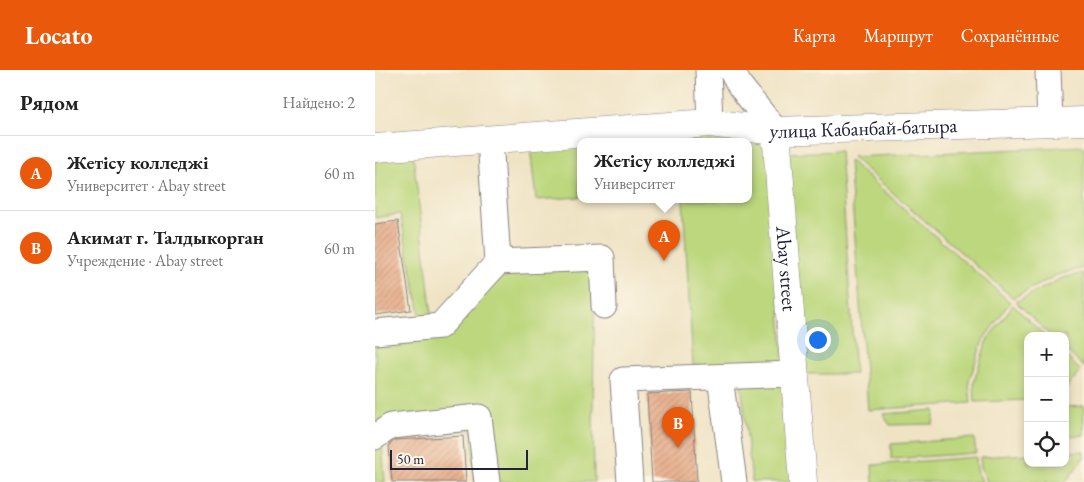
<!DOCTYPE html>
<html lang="ru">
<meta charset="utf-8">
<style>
body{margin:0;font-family:"EB Garamond",serif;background:#f6f6f6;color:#222}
.controls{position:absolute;right:15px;bottom:15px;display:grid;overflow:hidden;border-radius:10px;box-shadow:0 2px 8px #0003}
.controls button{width:45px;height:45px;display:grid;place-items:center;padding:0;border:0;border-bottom:1px solid #e0e0e0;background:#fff;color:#222;font:25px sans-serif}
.scale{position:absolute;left:15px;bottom:12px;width:138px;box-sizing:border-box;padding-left:5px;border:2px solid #22223b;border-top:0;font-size:14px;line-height:18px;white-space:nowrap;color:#22223b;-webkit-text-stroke:4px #fcf5e5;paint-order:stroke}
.you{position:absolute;left:442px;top:269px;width:18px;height:18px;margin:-12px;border:4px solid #fff;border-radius:50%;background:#1a73e8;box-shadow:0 0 0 8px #1a73e833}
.badge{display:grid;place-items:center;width:32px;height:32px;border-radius:50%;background:#ea580c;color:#fff;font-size:16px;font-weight:700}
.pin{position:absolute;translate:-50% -41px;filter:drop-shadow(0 1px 2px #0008)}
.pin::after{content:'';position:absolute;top:26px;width:18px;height:15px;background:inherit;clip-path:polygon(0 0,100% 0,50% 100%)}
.popup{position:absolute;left:202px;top:68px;width:175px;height:65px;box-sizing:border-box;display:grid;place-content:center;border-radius:10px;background:#fff;filter:drop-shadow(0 1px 4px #0005);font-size:16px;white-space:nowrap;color:#767676}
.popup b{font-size:19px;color:#222}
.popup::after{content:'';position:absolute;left:50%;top:100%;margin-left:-10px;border:10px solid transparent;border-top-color:#fff}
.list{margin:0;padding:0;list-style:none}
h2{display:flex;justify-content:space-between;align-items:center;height:65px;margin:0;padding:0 20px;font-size:21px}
h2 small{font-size:16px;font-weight:400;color:#767676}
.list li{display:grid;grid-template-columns:32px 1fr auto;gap:15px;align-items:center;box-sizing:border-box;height:75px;padding:0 20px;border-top:1px solid #e0e0e0}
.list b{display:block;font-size:19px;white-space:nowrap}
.list p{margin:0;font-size:16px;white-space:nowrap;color:#767676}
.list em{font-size:16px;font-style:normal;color:#767676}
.icon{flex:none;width:28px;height:28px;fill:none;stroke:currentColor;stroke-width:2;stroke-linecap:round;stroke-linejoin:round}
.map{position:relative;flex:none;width:709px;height:412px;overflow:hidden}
header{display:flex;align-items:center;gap:30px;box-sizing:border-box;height:70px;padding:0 25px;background:#ea580c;color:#fff}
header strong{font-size:24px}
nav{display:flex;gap:28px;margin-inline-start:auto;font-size:18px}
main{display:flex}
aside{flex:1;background:#fff}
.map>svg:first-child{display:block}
</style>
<header>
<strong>Locato</strong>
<nav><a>Карта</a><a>Маршрут</a><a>Сохранённые</a></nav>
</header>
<main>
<aside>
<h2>Рядом<small>Найдено: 2</small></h2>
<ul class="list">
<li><span class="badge">A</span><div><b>Жетісу колледжі</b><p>Университет · Abay street</p></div><em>60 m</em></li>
<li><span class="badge">B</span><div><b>Акимат г. Талдыкорган</b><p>Учреждение · Abay street</p></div><em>60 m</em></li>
</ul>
</aside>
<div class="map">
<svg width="709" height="412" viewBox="0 0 709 412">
<defs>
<pattern id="building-hatch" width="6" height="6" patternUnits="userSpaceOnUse" patternTransform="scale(1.25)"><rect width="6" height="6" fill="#e4a27d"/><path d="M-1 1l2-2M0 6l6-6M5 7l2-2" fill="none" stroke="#b88468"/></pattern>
</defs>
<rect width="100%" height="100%" fill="#fcf5e5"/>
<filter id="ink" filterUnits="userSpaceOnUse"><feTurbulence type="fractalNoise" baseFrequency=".02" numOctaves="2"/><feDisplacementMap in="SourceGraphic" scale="10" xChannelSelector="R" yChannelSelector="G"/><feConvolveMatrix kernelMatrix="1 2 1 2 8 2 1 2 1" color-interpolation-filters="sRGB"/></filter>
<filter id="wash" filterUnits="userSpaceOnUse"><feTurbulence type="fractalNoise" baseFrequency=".0096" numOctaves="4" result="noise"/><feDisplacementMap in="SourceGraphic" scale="20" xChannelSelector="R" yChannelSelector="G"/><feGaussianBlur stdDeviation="1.12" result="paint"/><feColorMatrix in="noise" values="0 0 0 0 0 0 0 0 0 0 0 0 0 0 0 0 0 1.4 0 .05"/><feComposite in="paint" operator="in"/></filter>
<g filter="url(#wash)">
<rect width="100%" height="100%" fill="#efe3c4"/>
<!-- grass -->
<g fill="#bcd77d" stroke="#6f7c5c">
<path d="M 305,64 L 375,70 L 394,80 L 409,298 L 318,295 L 308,130 L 373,130 L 373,72 L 305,72 Z"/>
<path d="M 205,72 L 205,127 L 161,130 L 155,77 Z"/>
<path d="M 709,76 L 709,198 L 682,205 L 638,228 L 477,87 Z"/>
<path d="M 465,81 L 480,304 L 426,304 L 413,83 Z"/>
<path d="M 38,84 L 57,246 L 46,249 L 25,144 L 0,148 L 0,87 Z"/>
<path d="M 474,90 L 635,232 L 608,270 L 594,311 L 596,333 L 493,340 Z"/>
<path d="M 220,196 L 218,341 L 219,412 L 100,412 L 96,360 L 7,371 L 10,412 L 0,412 L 0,270 L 75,261 L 129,197 Z"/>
<path d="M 709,203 L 709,297 L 690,279 L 690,266 L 676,266 L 641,232 L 687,208 Z"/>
<path d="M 638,235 L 670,266 L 653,266 L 653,330 L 600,332 L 599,312 L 612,270 Z"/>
<path d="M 690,285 L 706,301 L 694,314 L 690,322 Z"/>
<path d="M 414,308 L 422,412 L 377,412 L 366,312 Z"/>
<path d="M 709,336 L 709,365 L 690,366 L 690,337 Z"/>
<path d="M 560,340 L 558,354 L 515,355 L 508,344 Z"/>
<path d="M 599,368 L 601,383 L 516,389 L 516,374 Z"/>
<path d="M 709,381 L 709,387 L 691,412 L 612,412 L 606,397 L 605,387 L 653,384 L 653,393 L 690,393 L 690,382 Z"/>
<path d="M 601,387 L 602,400 L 607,412 L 498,412 L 497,395 Z"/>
</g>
<g id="blocks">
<!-- building -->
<g fill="url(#building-hatch)">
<path d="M 23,151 L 36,240 L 0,245 L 0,154 Z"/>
<path d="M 317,322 L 322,412 L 277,412 L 272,324 Z"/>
<path d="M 88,366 L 91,412 L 17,412 L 14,375 L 20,370 Z"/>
</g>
</g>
</g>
<g filter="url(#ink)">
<use href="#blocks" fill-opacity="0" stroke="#888280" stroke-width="1"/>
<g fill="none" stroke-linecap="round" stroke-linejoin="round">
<!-- minor casing -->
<g stroke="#888280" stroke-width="27">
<g id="minor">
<path d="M 333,0 L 335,53"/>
<path d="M 356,0 L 365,16 L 401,61"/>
<path d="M 673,0 L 675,52"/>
<path d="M 115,69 L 123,192 L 227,188 L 229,236"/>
<path d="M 0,262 L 65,256 L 123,192"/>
<path d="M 345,307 L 359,412"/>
<path d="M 0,367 L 16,356 L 104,347 L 112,412"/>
<path d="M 255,412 L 248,310 L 420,304"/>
</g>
</g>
<!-- major casing -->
<g stroke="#888280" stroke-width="29">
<g id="major">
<path id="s1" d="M 401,61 L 428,412"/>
<path id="s2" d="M 0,78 L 335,53 L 401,61 L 709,51"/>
</g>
</g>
<!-- minor -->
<use href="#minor" stroke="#fff" stroke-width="25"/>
<!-- major -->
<use href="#major" stroke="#fff" stroke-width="28"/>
</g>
</g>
<g text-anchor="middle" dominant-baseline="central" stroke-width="5" stroke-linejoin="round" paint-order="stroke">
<!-- street labels -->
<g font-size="20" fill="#22223b" stroke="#fcf5e5">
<text stroke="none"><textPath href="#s2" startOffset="490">улица Кабанбай-батыра</textPath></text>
<text stroke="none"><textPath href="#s1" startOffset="138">Abay street</textPath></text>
</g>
</g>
</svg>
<div class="controls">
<button>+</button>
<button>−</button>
<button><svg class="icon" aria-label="locate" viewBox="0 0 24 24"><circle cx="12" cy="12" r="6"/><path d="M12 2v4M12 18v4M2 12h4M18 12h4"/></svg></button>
</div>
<div class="scale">50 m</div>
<div class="you"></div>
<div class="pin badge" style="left:289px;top:191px">A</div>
<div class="popup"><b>Жетісу колледжі</b>Университет</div>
<div class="pin badge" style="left:303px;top:378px">B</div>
</div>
</main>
